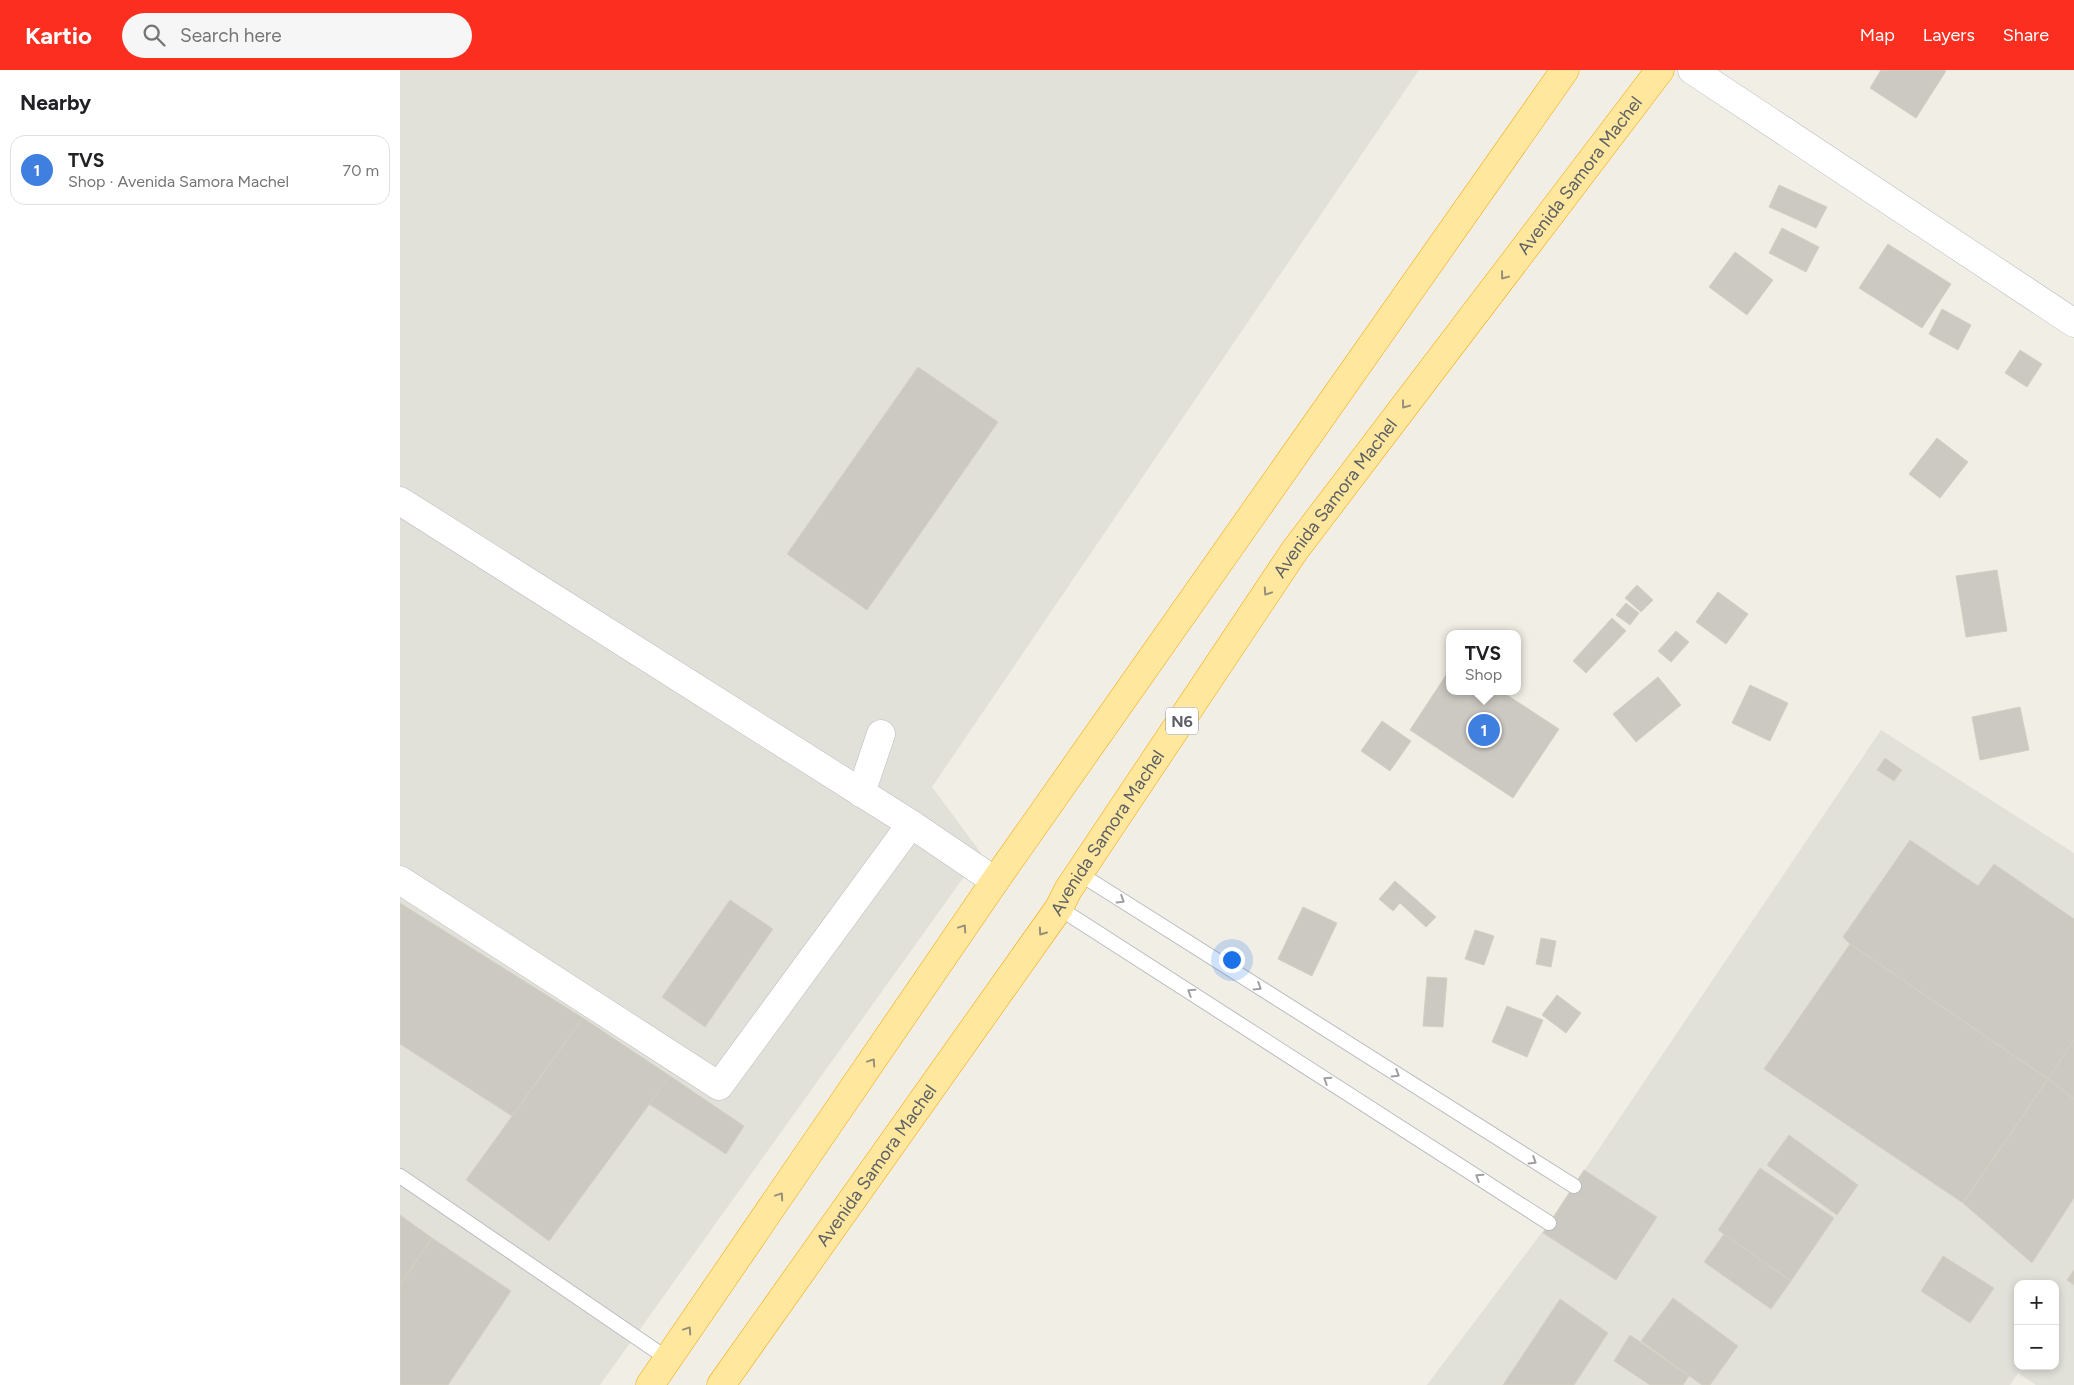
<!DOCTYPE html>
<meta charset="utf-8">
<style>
body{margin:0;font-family:Figtree,sans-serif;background:#f6f6f6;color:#202124}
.controls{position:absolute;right:15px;bottom:15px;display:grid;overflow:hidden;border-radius:10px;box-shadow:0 2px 8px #0003}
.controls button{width:45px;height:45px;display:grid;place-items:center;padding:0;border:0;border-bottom:1px solid #e0e0e0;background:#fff;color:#202124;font:25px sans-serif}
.you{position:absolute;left:831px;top:889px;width:18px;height:18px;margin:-12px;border:4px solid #fff;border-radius:50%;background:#1a73e8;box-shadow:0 0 0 8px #1a73e833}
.badge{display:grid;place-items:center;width:32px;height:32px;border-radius:50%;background:#fb2e20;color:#fff;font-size:16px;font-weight:700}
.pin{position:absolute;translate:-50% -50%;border:2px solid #fff;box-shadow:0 1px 5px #0006}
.popup{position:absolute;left:1046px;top:560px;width:75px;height:65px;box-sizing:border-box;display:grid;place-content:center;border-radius:10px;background:#fff;filter:drop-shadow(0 1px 4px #0005);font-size:16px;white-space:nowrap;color:#757577}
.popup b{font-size:19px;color:#202124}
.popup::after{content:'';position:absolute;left:50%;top:100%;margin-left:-10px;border:10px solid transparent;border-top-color:#fff}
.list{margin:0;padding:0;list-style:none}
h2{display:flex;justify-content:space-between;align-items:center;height:65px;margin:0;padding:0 20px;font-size:21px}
h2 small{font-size:16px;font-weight:400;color:#757577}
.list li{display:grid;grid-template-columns:32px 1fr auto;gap:15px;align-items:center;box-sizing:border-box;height:70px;margin:0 10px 10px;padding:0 10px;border:1px solid #e0e0e0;border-radius:15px}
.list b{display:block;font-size:19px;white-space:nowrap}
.list p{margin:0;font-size:16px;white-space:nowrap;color:#757577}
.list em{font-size:16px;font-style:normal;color:#757577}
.icon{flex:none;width:28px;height:28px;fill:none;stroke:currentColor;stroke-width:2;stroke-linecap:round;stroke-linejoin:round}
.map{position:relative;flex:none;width:1674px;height:1315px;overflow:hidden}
header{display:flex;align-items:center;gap:30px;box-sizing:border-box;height:70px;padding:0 25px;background:#fb2e20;color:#fff}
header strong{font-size:24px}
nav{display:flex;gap:28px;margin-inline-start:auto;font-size:18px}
.search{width:350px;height:45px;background:#f6f6f6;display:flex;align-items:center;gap:12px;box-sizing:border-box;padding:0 18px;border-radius:28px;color:#757577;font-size:19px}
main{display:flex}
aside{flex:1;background:#fff}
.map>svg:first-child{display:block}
</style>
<header>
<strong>Kartio</strong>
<div class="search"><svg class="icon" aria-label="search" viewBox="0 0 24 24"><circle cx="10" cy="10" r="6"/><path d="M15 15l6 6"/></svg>Search here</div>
<nav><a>Map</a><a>Layers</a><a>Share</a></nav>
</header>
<main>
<aside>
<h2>Nearby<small></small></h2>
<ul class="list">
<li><span class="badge" style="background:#3f7fe0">1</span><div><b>TVS</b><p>Shop · Avenida Samora Machel</p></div><em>70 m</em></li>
</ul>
</aside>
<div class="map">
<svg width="1674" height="1315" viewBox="0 0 1674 1315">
<rect width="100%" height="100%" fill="#f1eee5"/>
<!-- industrial -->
<g fill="#e1e0d9" fill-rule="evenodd">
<path d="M 0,0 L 1019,0 L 532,717 L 581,783 L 200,1315 L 0,1315 Z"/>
<path d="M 1481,660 L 1674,783 L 1674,1315 L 1636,1315 L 1618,1303 L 1610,1315 L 1027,1315 L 1149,1153 ZM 1618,1214 L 1655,1214 L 1655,1296 L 1618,1296 Z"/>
</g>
<!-- building -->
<g fill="#ccc8c2" stroke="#d6d0c2">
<path d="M 1481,0 L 1544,0 L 1546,1 L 1516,48 L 1470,18 Z"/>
<path d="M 1379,115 L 1427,137 L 1416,158 L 1369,137 Z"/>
<path d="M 1382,158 L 1419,177 L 1406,202 L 1369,183 Z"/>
<path d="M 1488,174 L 1551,214 L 1522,258 L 1459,218 Z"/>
<path d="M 1335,182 L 1373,210 L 1347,245 L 1309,217 Z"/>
<path d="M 1542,239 L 1571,255 L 1558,280 L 1529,264 Z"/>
<path d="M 1620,280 L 1642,294 L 1627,317 L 1605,303 Z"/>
<path d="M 518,297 L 598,352 L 467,540 L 387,484 Z"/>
<path d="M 1537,368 L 1568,392 L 1540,428 L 1509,404 Z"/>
<path d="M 1597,500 L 1607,561 L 1566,567 L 1556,506 Z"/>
<path d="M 1237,515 L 1253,530 L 1241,542 L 1225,528 Z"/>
<path d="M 1318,522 L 1348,544 L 1326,574 L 1296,552 Z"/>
<path d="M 1226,533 L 1239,543 L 1230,555 L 1216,545 Z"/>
<path d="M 1212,548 L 1226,561 L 1186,603 L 1173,591 Z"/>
<path d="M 1276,561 L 1289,572 L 1271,592 L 1258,581 Z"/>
<path d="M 1050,599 L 1050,621 L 1101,621 L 1159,659 L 1113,728 L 1010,660 Z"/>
<path d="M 1258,607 L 1281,635 L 1236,672 L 1213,644 Z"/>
<path d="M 1350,615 L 1388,633 L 1370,671 L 1332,653 Z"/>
<path d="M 1620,637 L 1629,680 L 1580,690 L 1572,647 Z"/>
<path d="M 982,651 L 1011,671 L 990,701 L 961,681 Z"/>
<path d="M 1485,688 L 1502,700 L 1494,711 L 1477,700 Z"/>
<path d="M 1510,770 L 1578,816 L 1594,794 L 1674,849 L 1674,970 L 1648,1009 L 1450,874 L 1443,867 Z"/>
<path d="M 995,811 L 1036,847 L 1026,857 L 1000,833 L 993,841 L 979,829 Z"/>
<path d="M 330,830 L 373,859 L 305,957 L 262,927 Z"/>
<path d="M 0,833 L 183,948 L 112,1046 L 0,974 Z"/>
<path d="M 903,837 L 937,853 L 912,906 L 878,889 Z"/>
<path d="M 1075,860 L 1094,866 L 1084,895 L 1065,889 Z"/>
<path d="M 1141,868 L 1156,871 L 1151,897 L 1136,894 Z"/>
<path d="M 1450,874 L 1648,1009 L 1563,1133 L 1364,999 Z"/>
<path d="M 1027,907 L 1047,908 L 1043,957 L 1023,956 Z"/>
<path d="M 1157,925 L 1181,943 L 1166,963 L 1142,945 Z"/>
<path d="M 1107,936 L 1143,950 L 1127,987 L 1092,972 Z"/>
<path d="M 183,948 L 270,1006 L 149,1171 L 66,1110 Z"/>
<path d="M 1674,970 L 1674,1029 L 1648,1009 Z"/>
<path d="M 270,1006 L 344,1056 L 326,1084 L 249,1034 Z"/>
<path d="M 1648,1009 L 1674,1029 L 1674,1128 L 1632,1193 L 1563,1133 Z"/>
<path d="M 1389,1065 L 1458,1115 L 1437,1145 L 1367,1095 Z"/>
<path d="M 1360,1098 L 1434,1148 L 1391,1211 L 1318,1160 Z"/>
<path d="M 1184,1100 L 1257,1147 L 1216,1210 L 1143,1163 Z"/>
<path d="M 0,1145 L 32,1168 L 0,1215 Z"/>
<path d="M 1324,1164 L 1391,1211 L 1371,1239 L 1304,1192 Z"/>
<path d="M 32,1168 L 111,1221 L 48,1315 L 0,1315 L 0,1215 Z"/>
<path d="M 1543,1186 L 1594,1218 L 1570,1253 L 1521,1221 Z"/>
<path d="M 1674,1200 L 1674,1215 L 1667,1210 Z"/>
<path d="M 1273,1228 L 1338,1276 L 1310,1315 L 1302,1315 L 1241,1271 Z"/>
<path d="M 1160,1229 L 1208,1263 L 1174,1315 L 1103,1315 Z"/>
<path d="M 1230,1265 L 1289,1306 L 1283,1315 L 1250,1315 L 1214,1291 Z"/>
</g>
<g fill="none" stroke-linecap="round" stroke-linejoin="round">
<!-- service casing -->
<g stroke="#babdc2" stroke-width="16">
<g id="service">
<path d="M 680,804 L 1174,1116"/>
<path d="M 659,838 L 1149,1153"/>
<path d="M 0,1106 L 268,1289"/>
</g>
</g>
<!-- minor casing -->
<g stroke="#babdc2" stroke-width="29">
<g id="minor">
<path d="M 1292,0 L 1674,253"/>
<path d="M 0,431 L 511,754 L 595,811"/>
<path d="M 461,723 L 481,664"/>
<path d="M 0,810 L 319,1016 L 511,754"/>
</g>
</g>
<!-- trunk casing -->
<g stroke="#f6a600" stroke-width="29">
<g id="trunk">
<path d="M 250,1315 L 595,811 L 1165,0"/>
<path id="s1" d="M 321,1315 L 659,838 L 668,820 L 895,480 L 1260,0"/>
</g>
</g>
<!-- service -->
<use href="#service" stroke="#fff" stroke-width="14"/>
<!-- minor -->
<use href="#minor" stroke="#fff" stroke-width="28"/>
<!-- trunk -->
<use href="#trunk" stroke="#ffe89d" stroke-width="28"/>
</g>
<!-- one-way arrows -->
<defs><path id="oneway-chevron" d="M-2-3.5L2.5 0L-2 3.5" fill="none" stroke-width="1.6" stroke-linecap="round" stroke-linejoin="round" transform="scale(1.25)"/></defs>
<g stroke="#96907a">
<use href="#oneway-chevron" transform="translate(1104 206) rotate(127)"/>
<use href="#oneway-chevron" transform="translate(1005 335) rotate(127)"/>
<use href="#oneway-chevron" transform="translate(867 522) rotate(124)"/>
<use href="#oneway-chevron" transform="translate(563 858) rotate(-56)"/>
<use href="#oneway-chevron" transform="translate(642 862) rotate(125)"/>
<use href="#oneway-chevron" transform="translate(472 992) rotate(-56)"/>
<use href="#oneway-chevron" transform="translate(380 1126) rotate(-56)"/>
<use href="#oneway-chevron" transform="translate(288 1260) rotate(-56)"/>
</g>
<g stroke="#9ea0a4">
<use href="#oneway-chevron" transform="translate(721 830) rotate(32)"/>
<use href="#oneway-chevron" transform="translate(858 917) rotate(32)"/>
<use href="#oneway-chevron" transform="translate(791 922) rotate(-147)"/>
<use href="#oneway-chevron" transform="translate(996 1004) rotate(32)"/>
<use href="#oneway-chevron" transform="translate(927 1010) rotate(-147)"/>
<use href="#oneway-chevron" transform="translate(1133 1091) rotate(32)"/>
<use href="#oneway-chevron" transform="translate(1079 1107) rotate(-147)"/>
</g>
<g text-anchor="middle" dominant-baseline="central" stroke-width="4" stroke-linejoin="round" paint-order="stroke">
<!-- shield labels -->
<rect fill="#fff" stroke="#8e9095" stroke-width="1" x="766" y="637.5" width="32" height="27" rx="4"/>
<g font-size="16" font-weight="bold" fill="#5d6167">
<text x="782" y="651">N6</text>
</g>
<!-- street labels -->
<g font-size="18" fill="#5d6167" stroke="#fff">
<text stroke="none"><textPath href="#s1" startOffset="1484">Avenida Samora Machel</textPath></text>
<text stroke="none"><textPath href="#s1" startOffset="1079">Avenida Samora Machel</textPath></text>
<text stroke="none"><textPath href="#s1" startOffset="674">Avenida Samora Machel</textPath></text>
<text stroke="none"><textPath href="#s1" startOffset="269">Avenida Samora Machel</textPath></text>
</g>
</g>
</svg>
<div class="controls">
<button>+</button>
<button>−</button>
</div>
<div class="you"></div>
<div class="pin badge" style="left:1084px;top:660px;background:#3f7fe0">1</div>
<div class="popup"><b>TVS</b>Shop</div>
</div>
</main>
